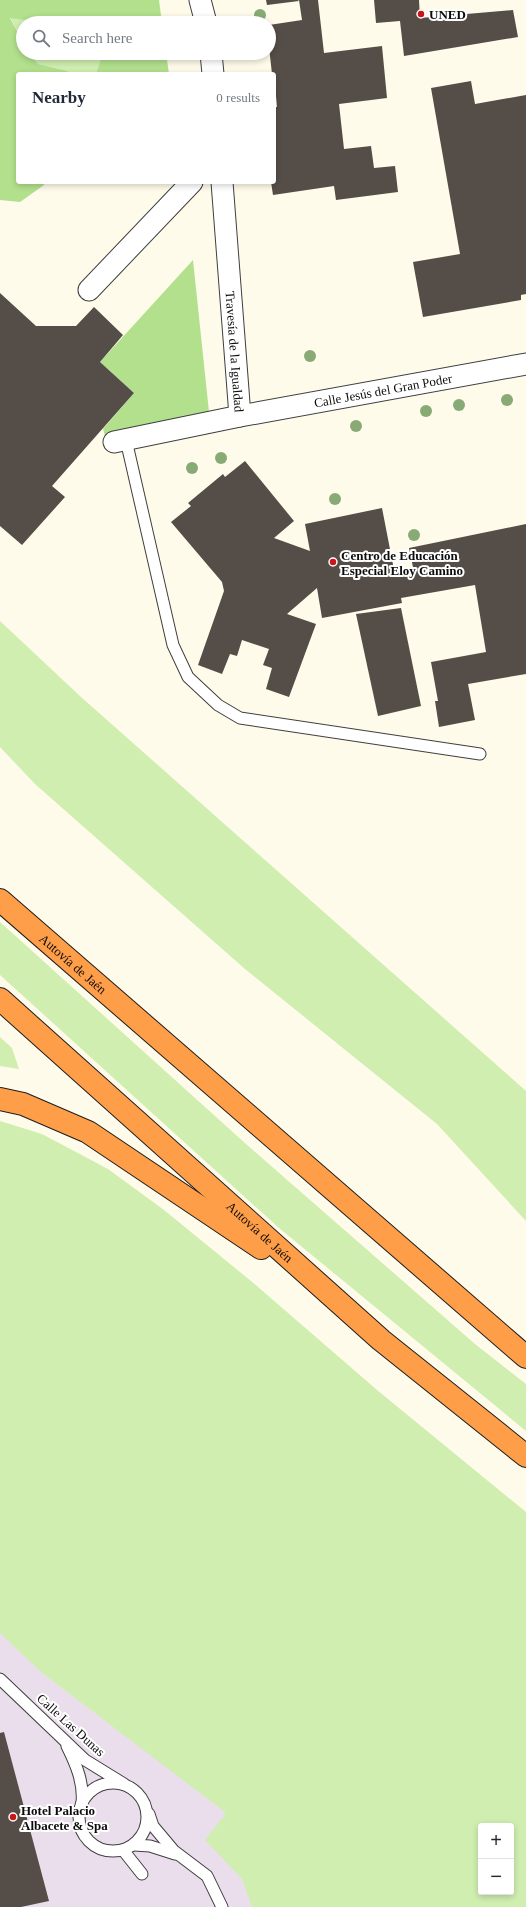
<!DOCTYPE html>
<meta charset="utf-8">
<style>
body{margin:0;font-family:"Times New Roman",serif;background:#f2f2f3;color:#1f2937}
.controls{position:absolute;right:12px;bottom:12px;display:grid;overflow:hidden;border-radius:4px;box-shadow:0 2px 6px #0003}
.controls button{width:36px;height:36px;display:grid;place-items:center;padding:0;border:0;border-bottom:1px solid #e0e1e3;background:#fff;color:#1f2937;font:20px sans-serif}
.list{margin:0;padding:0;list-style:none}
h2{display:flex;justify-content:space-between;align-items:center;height:52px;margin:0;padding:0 16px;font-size:17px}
h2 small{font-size:13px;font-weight:400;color:#747a83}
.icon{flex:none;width:22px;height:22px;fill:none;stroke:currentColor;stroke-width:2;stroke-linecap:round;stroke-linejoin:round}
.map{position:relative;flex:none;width:526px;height:1907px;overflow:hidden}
.search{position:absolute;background:#fff;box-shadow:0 2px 6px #0003;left:16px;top:16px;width:260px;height:44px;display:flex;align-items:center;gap:10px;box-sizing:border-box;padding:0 14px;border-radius:22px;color:#747a83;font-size:15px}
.panel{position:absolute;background:#fff;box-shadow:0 2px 6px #0003;left:16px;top:72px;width:260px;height:112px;border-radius:4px}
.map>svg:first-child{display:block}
</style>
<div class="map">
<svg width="526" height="1907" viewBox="0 0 526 1907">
<rect width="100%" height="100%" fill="#fffbea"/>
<!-- industrial -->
<path fill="#ebdeec" d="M 0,1609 L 366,1907 L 0,1907 Z"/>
<!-- green -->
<g fill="#cfeeb0" fill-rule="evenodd">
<path d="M 10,17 L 49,23 L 23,23 L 23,42 Z"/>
<path d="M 29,53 L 103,53 L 103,54 L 96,74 L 69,74 L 68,71 L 38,64 Z"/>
<path d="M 0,621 L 81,697 L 526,1091 L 526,1221 L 437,1124 L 245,969 L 35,784 L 0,747 Z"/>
<path d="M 0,922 L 246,1144 L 475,1344 L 526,1384 L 526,1431 L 279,1228 L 0,975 Z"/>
<path d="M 0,1037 L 12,1048 L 19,1069 L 0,1066 Z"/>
<path d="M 0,1121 L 42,1134 L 108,1169 L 164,1210 L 251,1281 L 377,1390 L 526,1512 L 526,1907 L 252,1907 L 242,1879 L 205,1840 L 226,1813 L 41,1672 L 0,1633 ZM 481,1826 L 511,1826 L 511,1892 L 481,1892 Z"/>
</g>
<!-- forest -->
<g fill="#b2e08d">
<path d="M 0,0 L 159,0 L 162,23 L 49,23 L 10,18 L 23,42 L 23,53 L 29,53 L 38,64 L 68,71 L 69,74 L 18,74 L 18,120 L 17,121 L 18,126 L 18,182 L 45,182 L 44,185 L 20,202 L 0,200 Z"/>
<path d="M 103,53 L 166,53 L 169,74 L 96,74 Z"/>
<path d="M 193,260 L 209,412 L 105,436 L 103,429 L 134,393 L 100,362 Z"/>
</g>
<!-- building -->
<g fill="#554d47">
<path d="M 266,0 L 298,0 L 299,1 L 267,5 Z"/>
<path d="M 299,0 L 318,0 L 324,53 L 382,46 L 387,98 L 339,104 L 344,149 L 371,146 L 374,168 L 395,166 L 398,192 L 336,200 L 334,186 L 273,195 L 271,182 L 274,182 L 274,107 L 277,107 L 274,74 L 272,74 L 269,47 L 269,25 L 302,20 Z"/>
<path d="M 374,0 L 419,0 L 420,18 L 513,10 L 518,37 L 404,56 L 400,21 L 376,23 Z"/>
<path d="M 471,81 L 475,104 L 526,95 L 526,294 L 521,295 L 521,300 L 423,317 L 413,262 L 460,254 L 431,88 Z"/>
<path d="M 0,293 L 36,326 L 76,326 L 94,307 L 123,335 L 100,362 L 134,393 L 52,486 L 65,497 L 22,545 L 0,526 Z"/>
<path d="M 245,461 L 294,521 L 274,538 L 310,551 L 305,524 L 382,508 L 395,575 L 414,572 L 409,548 L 526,524 L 526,674 L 468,684 L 475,720 L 439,727 L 435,701 L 438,701 L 431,662 L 486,652 L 475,585 L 401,598 L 402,603 L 322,618 L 317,588 L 287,614 L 316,624 L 289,697 L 266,689 L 272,668 L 263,665 L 269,649 L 242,640 L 237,656 L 230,654 L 222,674 L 198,665 L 224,591 L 222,582 L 171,522 L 191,506 L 188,503 L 223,474 L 225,477 Z"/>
<path d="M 401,608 L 421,706 L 378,716 L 356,614 Z"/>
<path d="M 4,1732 L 49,1901 L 21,1907 L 0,1907 L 0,1733 Z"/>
</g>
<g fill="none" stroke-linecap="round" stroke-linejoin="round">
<!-- service casing -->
<g stroke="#3f3f3f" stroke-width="13">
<g id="service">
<path d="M 126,440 L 173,645 L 188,677 L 218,705 L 240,718 L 480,754"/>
<path d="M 0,1679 L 85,1760 L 124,1784"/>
<path d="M 67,1746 C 76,1764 84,1783 82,1803"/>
<circle cx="113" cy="1817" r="34"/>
<path d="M 149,1814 L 153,1826 L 174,1851 L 207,1876 L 222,1907"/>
<path d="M 134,1845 L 150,1846 L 175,1854"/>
<path d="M 123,1850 L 142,1874"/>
</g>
</g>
<!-- minor casing -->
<g stroke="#3f3f3f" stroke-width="23">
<g id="minor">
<path d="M 200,0 L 206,23"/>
<path d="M 211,53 L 213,74"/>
<path id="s1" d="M 222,182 L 240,416"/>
<path d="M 89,290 L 192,182"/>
<path id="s2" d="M 114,442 L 240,416 L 526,364"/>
</g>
</g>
<!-- motorway casing -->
<g stroke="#1d1d1d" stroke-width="24">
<g id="motorway">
<path id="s3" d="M 0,900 L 526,1357"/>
<path id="s4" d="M 0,999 L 381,1340 L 526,1456"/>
<path d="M 0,1099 L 23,1104 L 88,1132 L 261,1248"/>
</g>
</g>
<!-- service -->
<use href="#service" stroke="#fff" stroke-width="11"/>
<!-- minor -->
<use href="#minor" stroke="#fff" stroke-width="21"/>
<!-- motorway -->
<use href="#motorway" stroke="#ff9e48" stroke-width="22"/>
</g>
<!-- trees -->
<g fill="#88ab75">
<circle cx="260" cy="15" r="6"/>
<circle cx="310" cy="356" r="6"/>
<circle cx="507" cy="400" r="6"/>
<circle cx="459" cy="405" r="6"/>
<circle cx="426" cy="411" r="6"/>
<circle cx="356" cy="426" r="6"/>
<circle cx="221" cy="458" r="6"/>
<circle cx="192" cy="468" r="6"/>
<circle cx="335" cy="499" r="6"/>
<circle cx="414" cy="535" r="6"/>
</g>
<!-- markers -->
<g fill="#ca151c" stroke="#fff" stroke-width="1.5">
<circle cx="421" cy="14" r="4"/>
<circle cx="333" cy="562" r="4"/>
<circle cx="13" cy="1817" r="4"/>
</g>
<g text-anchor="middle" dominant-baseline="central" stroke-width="4" stroke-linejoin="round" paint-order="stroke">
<!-- poi labels -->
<g font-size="13" font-weight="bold" fill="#0c0c0c" stroke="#fff" text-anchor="start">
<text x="429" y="14">UNED</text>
<text x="341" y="555">Centro de Educación<tspan x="341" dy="15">Especial Eloy Camino</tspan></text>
<text x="21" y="1810">Hotel Palacio<tspan x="21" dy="15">Albacete &amp; Spa</tspan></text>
</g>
<!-- street labels -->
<g font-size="13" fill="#0c0c0c" stroke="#fff">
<text stroke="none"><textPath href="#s1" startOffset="170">Travesía de la Igualdad</textPath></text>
<text stroke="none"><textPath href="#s2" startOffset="274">Calle Jesús del Gran Poder</textPath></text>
<text stroke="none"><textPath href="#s3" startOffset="97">Autovía de Jaén</textPath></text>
<text stroke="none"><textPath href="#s4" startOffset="349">Autovía de Jaén</textPath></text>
<text transform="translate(71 1725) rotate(42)">Calle Las Dunas</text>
</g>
</g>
</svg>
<div class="controls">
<button>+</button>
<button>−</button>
</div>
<div class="search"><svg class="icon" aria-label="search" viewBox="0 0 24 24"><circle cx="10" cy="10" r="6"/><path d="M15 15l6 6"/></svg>Search here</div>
<section class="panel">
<h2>Nearby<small>0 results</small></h2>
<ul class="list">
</ul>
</section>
</div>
